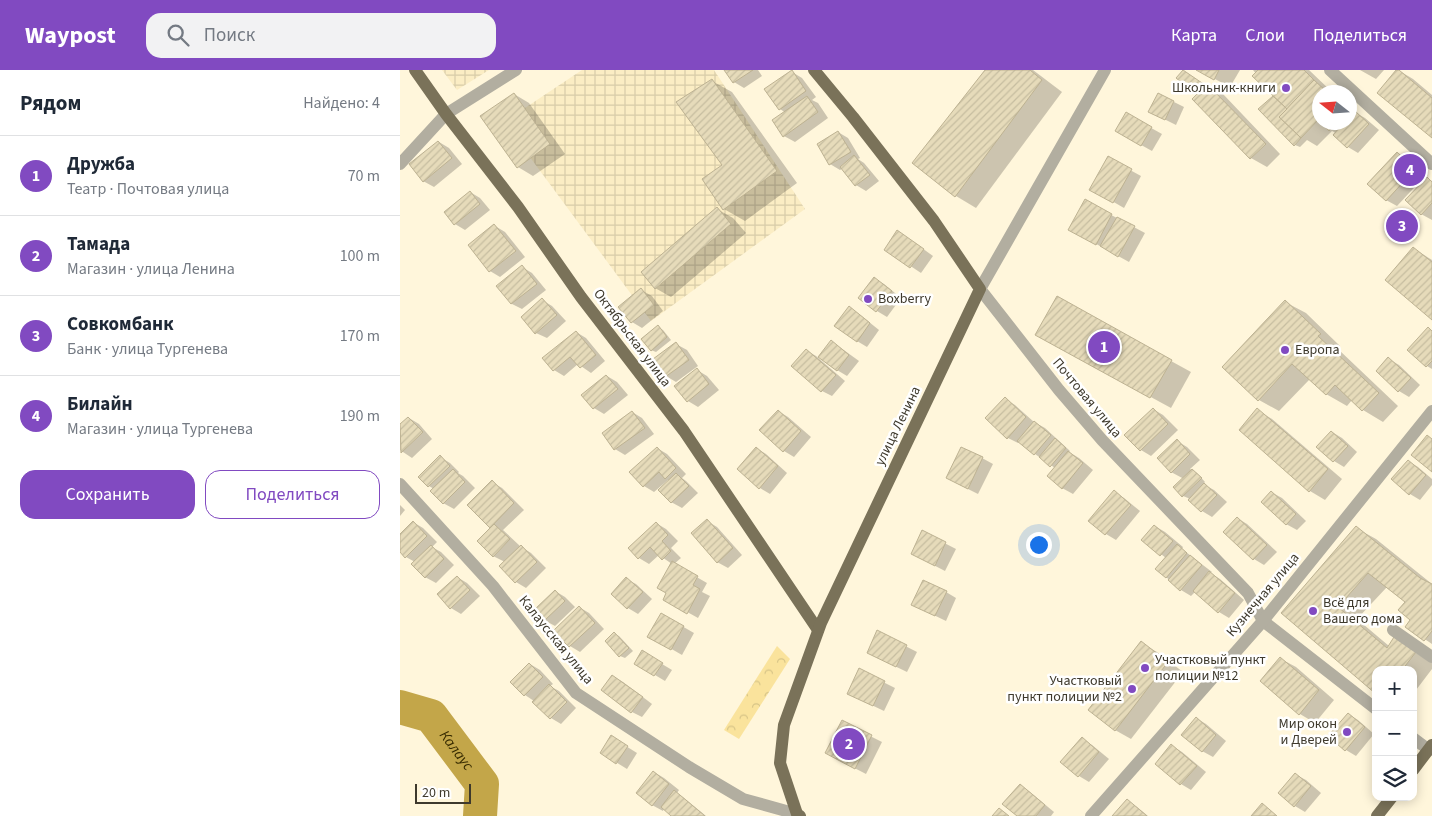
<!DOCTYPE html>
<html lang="ru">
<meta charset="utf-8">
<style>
body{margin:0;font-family:"Source Sans 3",sans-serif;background:#f2f2f3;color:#1f2937}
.controls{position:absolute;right:15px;bottom:15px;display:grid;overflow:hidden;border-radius:10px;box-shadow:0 2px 12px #0003}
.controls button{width:45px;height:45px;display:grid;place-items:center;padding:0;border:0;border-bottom:1px solid #e0e1e3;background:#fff;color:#1f2937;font:25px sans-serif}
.compass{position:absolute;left:912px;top:15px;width:45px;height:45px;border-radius:50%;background:#fff;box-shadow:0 2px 12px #0003;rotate:287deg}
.scale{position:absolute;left:15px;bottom:12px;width:56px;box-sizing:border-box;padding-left:5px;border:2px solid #3e392c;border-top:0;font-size:14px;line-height:18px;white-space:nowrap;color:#3e392c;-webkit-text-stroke:4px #fff;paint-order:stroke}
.you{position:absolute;left:638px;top:474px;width:18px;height:18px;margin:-12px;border:4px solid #fff;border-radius:50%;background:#1a73e8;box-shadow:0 0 0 8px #1a73e833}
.badge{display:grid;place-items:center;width:32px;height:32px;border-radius:50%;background:#814ac1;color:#fff;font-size:16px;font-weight:700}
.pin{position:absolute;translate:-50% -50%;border:2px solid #fff;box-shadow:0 1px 5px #0006}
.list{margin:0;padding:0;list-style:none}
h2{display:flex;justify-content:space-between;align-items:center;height:65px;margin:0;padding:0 20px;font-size:21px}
h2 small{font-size:16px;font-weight:400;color:#747a83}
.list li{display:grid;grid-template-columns:32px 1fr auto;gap:15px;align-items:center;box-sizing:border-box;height:80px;padding:0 20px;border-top:1px solid #e0e1e3}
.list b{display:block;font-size:19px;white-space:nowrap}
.list p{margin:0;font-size:16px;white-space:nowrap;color:#747a83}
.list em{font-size:16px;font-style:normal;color:#747a83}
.actions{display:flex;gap:10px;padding:15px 20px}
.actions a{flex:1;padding:11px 0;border:1px solid #814ac1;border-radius:15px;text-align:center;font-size:18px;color:#814ac1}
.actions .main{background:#814ac1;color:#fff}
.icon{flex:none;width:28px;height:28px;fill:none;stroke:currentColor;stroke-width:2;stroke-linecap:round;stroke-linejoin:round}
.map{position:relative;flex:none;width:1032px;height:746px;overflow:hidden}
header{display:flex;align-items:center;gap:30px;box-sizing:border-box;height:70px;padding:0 25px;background:#814ac1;color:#fff}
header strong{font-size:24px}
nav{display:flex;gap:28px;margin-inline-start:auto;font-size:18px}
.search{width:350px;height:45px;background:#f2f2f3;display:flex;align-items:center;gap:12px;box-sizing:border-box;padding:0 18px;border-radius:15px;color:#747a83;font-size:19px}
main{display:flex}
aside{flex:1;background:#fff}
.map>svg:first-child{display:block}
</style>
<header>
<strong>Waypost</strong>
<div class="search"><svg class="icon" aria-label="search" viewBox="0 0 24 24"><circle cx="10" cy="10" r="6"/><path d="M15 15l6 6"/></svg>Поиск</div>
<nav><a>Карта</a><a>Слои</a><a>Поделиться</a></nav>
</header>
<main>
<aside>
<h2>Рядом<small>Найдено: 4</small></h2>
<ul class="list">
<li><span class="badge">1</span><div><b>Дружба</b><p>Театр · Почтовая улица</p></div><em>70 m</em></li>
<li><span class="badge">2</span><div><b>Тамада</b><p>Магазин · улица Ленина</p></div><em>100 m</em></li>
<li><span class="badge">3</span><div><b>Совкомбанк</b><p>Банк · улица Тургенева</p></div><em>170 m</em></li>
<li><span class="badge">4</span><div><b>Билайн</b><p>Магазин · улица Тургенева</p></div><em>190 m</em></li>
</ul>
<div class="actions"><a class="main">Сохранить</a><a>Поделиться</a></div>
</aside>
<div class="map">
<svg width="1032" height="746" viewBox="0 0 1032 746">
<defs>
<pattern id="industrial-grid" width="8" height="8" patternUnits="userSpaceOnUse" patternTransform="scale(1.25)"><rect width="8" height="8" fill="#fbedc4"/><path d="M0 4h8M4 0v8" fill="none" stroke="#d8cca9"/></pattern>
<pattern id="park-crowns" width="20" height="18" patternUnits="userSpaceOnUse" patternTransform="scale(1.25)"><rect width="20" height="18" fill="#fae39c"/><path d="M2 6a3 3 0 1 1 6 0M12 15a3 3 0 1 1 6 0" fill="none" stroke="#d7c487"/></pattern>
<pattern id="building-hatch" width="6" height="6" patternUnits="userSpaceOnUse" patternTransform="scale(1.25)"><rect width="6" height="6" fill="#e6dbba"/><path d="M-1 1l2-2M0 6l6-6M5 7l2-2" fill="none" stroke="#c6bda0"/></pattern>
</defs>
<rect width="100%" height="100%" fill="#fff6db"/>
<!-- industrial -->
<g fill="url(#industrial-grid)">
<path d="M 42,0 L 89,0 L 57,20 Z"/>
<path d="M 182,0 L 314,0 L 405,139 L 251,251 L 104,52 Z"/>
</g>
<!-- park -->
<path fill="url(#park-crowns)" d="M 377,576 L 390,589 L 339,669 L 324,660 Z"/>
<!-- shadow -->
<g fill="#0003">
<path d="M 326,0 L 358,0 L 362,6 L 344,18 L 334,12 Z"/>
<path d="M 587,0 L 633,0 L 662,22 L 576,138 L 556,126 L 514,93 Z"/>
<path d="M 798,0 L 840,0 L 830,17 Z"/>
<path d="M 853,0 L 909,0 L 932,22 L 919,22 L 919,52 L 949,52 L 949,35 L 955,41 L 954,42 L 965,48 L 979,60 L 958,83 L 948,77 L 936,63 L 932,61 L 917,76 L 907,70 L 900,77 L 895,75 L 873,27 L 877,30 Z"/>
<path d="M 960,0 L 984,0 L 976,9 Z"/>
<path d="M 998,0 L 1013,9 L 1032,25 L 1032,67 Z"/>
<path d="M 392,2 L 402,8 L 416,27 L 412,30 L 418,33 L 428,48 L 395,72 L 384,66 L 386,43 L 380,39 L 366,19 Z"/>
<path d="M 788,4 L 806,17 L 807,15 L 823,24 L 880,84 L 867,97 L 851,88 L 793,29 L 798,24 L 778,8 Z"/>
<path d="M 312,11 L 332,22 L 397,113 L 345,151 L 324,139 L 324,95 Z"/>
<path d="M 114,24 L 129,33 L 165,84 L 133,106 L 118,97 Z"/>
<path d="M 774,32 L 784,37 L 776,55 L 760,47 Z"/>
<path d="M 726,44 L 762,64 L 752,81 L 716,61 Z"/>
<path d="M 438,62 L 448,68 L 460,88 L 458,89 L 464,93 L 479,111 L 466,121 L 456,115 L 443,98 L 440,100 L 430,94 Z"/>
<path d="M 39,72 L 49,78 L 62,94 L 34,117 L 23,111 Z"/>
<path d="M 997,83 L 1007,89 L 1025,106 L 997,136 L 986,130 Z"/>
<path d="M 708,88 L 741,106 L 724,138 L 691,119 Z"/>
<path d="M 1027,108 L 1032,111 L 1032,150 L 1021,144 Z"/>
<path d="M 70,122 L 80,128 L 90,140 L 65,160 L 55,154 Z"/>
<path d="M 685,131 L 745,163 L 729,192 L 680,165 Z"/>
<path d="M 317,139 L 333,148 L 346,163 L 271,227 L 255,218 Z"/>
<path d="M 95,156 L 105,162 L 125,187 L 100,207 L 90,201 Z"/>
<path d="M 508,168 L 533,186 L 521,203 L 485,179 Z"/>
<path d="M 1013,178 L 1032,190 L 1032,248 Z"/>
<path d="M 122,197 L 132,203 L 146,220 L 122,239 L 112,234 L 98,216 Z"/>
<path d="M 474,209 L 484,214 L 501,228 L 487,247 L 477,241 Z"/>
<path d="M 241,220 L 252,226 L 263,241 L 242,258 L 232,252 Z"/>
<path d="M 142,230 L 152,236 L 166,251 L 147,268 L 136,263 Z"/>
<path d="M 885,232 L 906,243 L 940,276 L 938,279 L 998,336 L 983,352 L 963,340 L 952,330 L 947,336 L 926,324 L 910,309 L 879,341 L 859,330 Z"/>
<path d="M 449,238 L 459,244 L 479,260 L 467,277 L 457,271 Z"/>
<path d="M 258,257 L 263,260 L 271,270 L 256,282 L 251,280 Z"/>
<path d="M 1032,261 L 1032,299 L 1027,296 L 1009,280 Z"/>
<path d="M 176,262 L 186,268 L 205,291 L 191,303 L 178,294 L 164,306 L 154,300 Z"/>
<path d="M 431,272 L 441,278 L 459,291 L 447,306 L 437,300 Z"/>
<path d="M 276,274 L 287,280 L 298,296 L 276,312 L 266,306 Z"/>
<path d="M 657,276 L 771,291 L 791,302 L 771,338 Z"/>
<path d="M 406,280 L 416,286 L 445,311 L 432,326 L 422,321 Z"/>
<path d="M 989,289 L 999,295 L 1020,315 L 1009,327 L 999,321 Z"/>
<path d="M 297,300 L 307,306 L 319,320 L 298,337 L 288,331 Z"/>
<path d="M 207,306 L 217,312 L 228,325 L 204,344 L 194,338 L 183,325 Z"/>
<path d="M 605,329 L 615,335 L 634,352 L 645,358 L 670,381 L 669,382 L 679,388 L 693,400 L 673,424 L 662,418 L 655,398 L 635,384 L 620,371 L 618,373 L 608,368 Z"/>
<path d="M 753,339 L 763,345 L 778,360 L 751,386 L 741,380 L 726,365 Z"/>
<path d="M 857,340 L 872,349 L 942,409 L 925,430 L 910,421 Z"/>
<path d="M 378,341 L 388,347 L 411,367 L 394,387 L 384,381 Z"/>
<path d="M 232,342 L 242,348 L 254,364 L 225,385 L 215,379 L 204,364 Z"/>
<path d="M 9,348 L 19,354 L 32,369 L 12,388 L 0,380 L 0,356 Z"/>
<path d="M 932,362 L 942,368 L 957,382 L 944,397 L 934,391 L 918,377 Z"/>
<path d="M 777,371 L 787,377 L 800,390 L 790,399 L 797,403 L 805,412 L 803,414 L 814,420 L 827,432 L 812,447 L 802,441 L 788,428 L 783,426 L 784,409 L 771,402 Z"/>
<path d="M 257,378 L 267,384 L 286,404 L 282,408 L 286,411 L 298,423 L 282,438 L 271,432 L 269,411 L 268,410 L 254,422 L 244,416 Z"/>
<path d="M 356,378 L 366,384 L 387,403 L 370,424 L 360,418 L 339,399 Z"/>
<path d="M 40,387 L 50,393 L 59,402 L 58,403 L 63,406 L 75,418 L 54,439 L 43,433 L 34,419 L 29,416 Z"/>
<path d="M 582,388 L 593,394 L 578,424 L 558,414 Z"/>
<path d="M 1008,391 L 1018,397 L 1032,409 L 1032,415 L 1020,430 L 1010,424 Z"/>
<path d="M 92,412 L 102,418 L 124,440 L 103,460 L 120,476 L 131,483 L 146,498 L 126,518 L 116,512 L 105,492 L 93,486 L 92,458 L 69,435 Z"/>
<path d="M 714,422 L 724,428 L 740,441 L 716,470 L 706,464 Z"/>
<path d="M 871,422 L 882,428 L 906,451 L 897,460 L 886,454 Z"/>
<path d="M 0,435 L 5,440 L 0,446 Z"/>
<path d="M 837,448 L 847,454 L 877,482 L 864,495 L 854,489 L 824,462 Z"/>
<path d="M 307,451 L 317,457 L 342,485 L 328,498 L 317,492 Z"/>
<path d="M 13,452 L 23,458 L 37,472 L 32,477 L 41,482 L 54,495 L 36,513 L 25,507 L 15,492 L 6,487 L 0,481 L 0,466 Z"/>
<path d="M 256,453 L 266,459 L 278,471 L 271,478 L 281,488 L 274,494 L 307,513 L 302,522 L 310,526 L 298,548 L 264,529 L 268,523 L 272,494 L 259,485 L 249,494 L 239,488 L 230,479 Z"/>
<path d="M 755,456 L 765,462 L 783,477 L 782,479 L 812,502 L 810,503 L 820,509 L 844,530 L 829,548 L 819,542 L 795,522 L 791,526 L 781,520 L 766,507 L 766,488 L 743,470 Z"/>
<path d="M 956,458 L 976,469 L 1032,514 L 1032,574 L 1007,557 L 1012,550 L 1007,532 L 987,517 L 957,549 L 989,576 L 994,569 L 1032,593 L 1032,599 L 1013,624 L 1013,600 L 976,600 L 883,542 Z"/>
<path d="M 523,462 L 556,479 L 545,501 L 512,484 Z"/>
<path d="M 57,507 L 67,513 L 80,526 L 61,544 L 51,538 Z"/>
<path d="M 226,509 L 236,514 L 252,529 L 238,544 L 228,538 L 212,524 Z"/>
<path d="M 155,521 L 165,527 L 175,537 L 155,556 L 144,550 Z"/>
<path d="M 546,522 L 556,528 L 546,551 L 513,535 Z"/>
<path d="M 179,537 L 189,543 L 204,559 L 180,582 L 170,576 Z"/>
<path d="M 261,544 L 294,563 L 282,585 L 249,566 Z"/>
<path d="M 478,562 L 517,582 L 507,602 L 478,588 Z"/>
<path d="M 215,564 L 219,566 L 233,581 L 225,588 L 220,586 Z"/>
<path d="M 741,573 L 757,582 L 783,602 L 731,669 L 715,660 Z"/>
<path d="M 242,582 L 272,600 L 265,611 L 235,593 Z"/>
<path d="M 881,589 L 896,597 L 934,630 L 915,653 L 900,644 Z"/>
<path d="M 130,594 L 140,600 L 153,614 L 150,616 L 159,621 L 176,638 L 161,654 L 151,648 L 133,632 L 134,631 L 125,625 L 112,612 Z"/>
<path d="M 459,600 L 495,618 L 484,641 L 459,629 Z"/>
<path d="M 213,606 L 223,612 L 252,634 L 242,647 L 232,642 Z"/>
<path d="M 948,644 L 958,650 L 974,664 L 956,686 L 946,680 Z"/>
<path d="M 796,648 L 806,654 L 826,671 L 813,687 L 802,681 Z"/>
<path d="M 442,652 L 482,672 L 466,704 L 437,689 Z"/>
<path d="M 682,669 L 692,675 L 709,689 L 689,712 L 679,706 L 662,692 Z"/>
<path d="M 221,673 L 237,683 L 227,699 L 201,683 Z"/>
<path d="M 772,676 L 782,682 L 806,702 L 791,720 L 781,714 Z"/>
<path d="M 254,702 L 264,708 L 279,720 L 277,723 L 284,728 L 306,746 L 273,746 L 264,738 L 263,741 L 252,735 Z"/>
<path d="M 896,705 L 906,710 L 921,723 L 905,742 L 895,736 L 880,723 Z"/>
<path d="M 620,716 L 630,722 L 654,742 L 651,746 L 618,746 Z"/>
<path d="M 727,731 L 737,737 L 748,746 L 714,746 Z"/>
</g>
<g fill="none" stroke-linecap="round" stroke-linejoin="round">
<!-- river -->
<path stroke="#c3a649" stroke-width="34" id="s1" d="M 0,637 L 31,646 L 82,714 L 80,746"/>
</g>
<!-- building -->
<g fill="url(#building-hatch)" stroke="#bdb292">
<path d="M 324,0 L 353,0 L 333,13 Z"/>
<path d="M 392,0 L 406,21 L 379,40 L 364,19 Z"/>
<path d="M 585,0 L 630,0 L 642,10 L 555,127 L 512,93 Z"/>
<path d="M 783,0 L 805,15 L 796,24 L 776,8 Z"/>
<path d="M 796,0 L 819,0 L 814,10 Z"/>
<path d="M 858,0 L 904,0 L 914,10 L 887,39 L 852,6 Z"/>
<path d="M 996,0 L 999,0 L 1032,28 L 1032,68 L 977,23 Z"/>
<path d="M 312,9 L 377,101 L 323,140 L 302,109 L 322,95 L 276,32 Z"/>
<path d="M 914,10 L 927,22 L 919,22 L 919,49 L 901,68 L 879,47 Z"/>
<path d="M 807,14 L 866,74 L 850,89 L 792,29 Z"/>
<path d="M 114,23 L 150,74 L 117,98 L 80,46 Z"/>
<path d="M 758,23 L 774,31 L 765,50 L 748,42 Z"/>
<path d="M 407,26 L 418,42 L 383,67 L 372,50 Z"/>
<path d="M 873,26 L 887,39 L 879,47 L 901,68 L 894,76 L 858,39 Z"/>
<path d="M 955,41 L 969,54 L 947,78 L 933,65 L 944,52 L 949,52 L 949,47 Z"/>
<path d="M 726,42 L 752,57 L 741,76 L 715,61 Z"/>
<path d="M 921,52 L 937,52 L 929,61 Z"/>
<path d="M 438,61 L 451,82 L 429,95 L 417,74 Z"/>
<path d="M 38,71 L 52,88 L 23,112 L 9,94 Z"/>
<path d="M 997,82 L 1015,99 L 986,131 L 967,114 Z"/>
<path d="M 454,85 L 470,105 L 455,116 L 440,97 Z"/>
<path d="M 708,86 L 732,99 L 713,133 L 689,120 Z"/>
<path d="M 1027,107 L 1032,112 L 1032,133 L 1021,145 L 1005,130 Z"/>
<path d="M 70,121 L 80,134 L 54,155 L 44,142 Z"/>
<path d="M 685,129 L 712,144 L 696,175 L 668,160 Z"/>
<path d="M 317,137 L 331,154 L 255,219 L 241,202 Z"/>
<path d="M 717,147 L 735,156 L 718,187 L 700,176 Z"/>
<path d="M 94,154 L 116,181 L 89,202 L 68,175 Z"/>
<path d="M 497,160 L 524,179 L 510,198 L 484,180 Z"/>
<path d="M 1013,177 L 1032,192 L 1032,250 L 985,210 Z"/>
<path d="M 122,195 L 137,214 L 111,234 L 96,216 Z"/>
<path d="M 474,207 L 492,221 L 476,242 L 458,228 Z"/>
<path d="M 241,218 L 254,235 L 231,253 L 218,237 Z"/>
<path d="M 657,226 L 772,290 L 750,328 L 635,265 Z"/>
<path d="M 142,228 L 157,245 L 135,264 L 121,247 Z"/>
<path d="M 885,230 L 921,264 L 918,266 L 979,323 L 962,341 L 935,315 L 926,325 L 892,294 L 858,331 L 822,297 Z"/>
<path d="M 449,236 L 470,253 L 457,272 L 434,256 Z"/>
<path d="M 258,255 L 267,267 L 251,281 L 241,269 Z"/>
<path d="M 1028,257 L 1032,261 L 1032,291 L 1026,297 L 1007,280 Z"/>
<path d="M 176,261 L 196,285 L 180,298 L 170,287 L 153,301 L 142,288 Z"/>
<path d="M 431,270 L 449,285 L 437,301 L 418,287 Z"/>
<path d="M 276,272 L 289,290 L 265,307 L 253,289 Z"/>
<path d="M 406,279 L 436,305 L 421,322 L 391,296 Z"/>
<path d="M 988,287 L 1011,308 L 998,322 L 976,301 Z"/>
<path d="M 297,298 L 309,314 L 287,332 L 274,316 Z"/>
<path d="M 206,305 L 218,319 L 193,339 L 181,325 Z"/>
<path d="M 605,327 L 626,347 L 607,369 L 585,348 Z"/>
<path d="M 753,338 L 768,354 L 740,381 L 724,365 Z"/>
<path d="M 857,338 L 928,399 L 909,422 L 839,360 Z"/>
<path d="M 378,340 L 401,361 L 383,382 L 359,360 Z"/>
<path d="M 232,341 L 245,358 L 214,380 L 202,363 Z"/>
<path d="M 8,347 L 23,362 L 1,383 L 0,354 Z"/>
<path d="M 634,351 L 651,365 L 634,385 L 617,371 Z"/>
<path d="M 931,361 L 948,376 L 933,392 L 916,377 Z"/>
<path d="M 1027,365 L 1032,369 L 1032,402 L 1011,385 Z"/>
<path d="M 655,368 L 666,378 L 650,397 L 639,387 Z"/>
<path d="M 777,369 L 790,384 L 771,403 L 757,388 Z"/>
<path d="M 257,377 L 276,398 L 265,409 L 259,402 L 243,417 L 229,402 Z"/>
<path d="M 356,377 L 378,396 L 359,419 L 337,399 Z"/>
<path d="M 561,377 L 583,387 L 568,419 L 546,408 Z"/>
<path d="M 668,381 L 683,393 L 662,419 L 647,406 Z"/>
<path d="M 40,385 L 50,396 L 28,417 L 18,407 Z"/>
<path d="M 1008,390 L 1026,405 L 1009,425 L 991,409 Z"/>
<path d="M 53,399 L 65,412 L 43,434 L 30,421 Z"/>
<path d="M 792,399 L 802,408 L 782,427 L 773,417 Z"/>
<path d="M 276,403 L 289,416 L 271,433 L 258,420 Z"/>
<path d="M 92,410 L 114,433 L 90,458 L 67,435 Z"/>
<path d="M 804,413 L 817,425 L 801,442 L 788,430 Z"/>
<path d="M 714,420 L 731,435 L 705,465 L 688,451 Z"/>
<path d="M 871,421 L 896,444 L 886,455 L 861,432 Z"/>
<path d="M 837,447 L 867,475 L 853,490 L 823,462 Z"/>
<path d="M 307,449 L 333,478 L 317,493 L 291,463 Z"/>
<path d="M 13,451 L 27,466 L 5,488 L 0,482 L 0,464 Z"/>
<path d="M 256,452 L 268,465 L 262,471 L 271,481 L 262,490 L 250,477 L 238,489 L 228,478 Z"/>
<path d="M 94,454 L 110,469 L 93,487 L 77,471 Z"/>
<path d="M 754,455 L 773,471 L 760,486 L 741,470 Z"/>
<path d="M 956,456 L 1020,508 L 1032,514 L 1032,561 L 1024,571 L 1005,557 L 1010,550 L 998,540 L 1005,532 L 968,503 L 938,537 L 987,578 L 994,567 L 1016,582 L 1002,600 L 976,600 L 976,624 L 881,543 Z"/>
<path d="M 522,460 L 546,472 L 535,496 L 511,484 Z"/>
<path d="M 777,474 L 787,483 L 766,508 L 755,499 Z"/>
<path d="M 31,475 L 44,489 L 25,508 L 11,494 Z"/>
<path d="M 121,475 L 137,492 L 115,513 L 99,496 Z"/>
<path d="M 790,485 L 802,495 L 780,521 L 768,510 Z"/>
<path d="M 272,491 L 298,506 L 293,515 L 300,519 L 287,544 L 263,530 L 266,523 L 257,518 Z"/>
<path d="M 809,501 L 835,523 L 818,543 L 793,521 Z"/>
<path d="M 57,506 L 70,520 L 50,539 L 37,524 Z"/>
<path d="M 226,507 L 243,522 L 227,539 L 211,524 Z"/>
<path d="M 523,510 L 547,521 L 535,546 L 511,535 Z"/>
<path d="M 155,520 L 165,531 L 144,551 L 134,540 Z"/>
<path d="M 179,536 L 195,553 L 169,577 L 153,561 Z"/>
<path d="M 261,543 L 284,556 L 271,580 L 247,567 Z"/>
<path d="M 477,560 L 507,575 L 496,597 L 467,583 Z"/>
<path d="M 214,562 L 229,578 L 219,587 L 205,571 Z"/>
<path d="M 741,571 L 768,592 L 715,661 L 688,640 Z"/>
<path d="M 242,580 L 263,593 L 254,606 L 234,594 Z"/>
<path d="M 880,587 L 919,620 L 899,645 L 860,611 Z"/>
<path d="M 129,593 L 143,607 L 124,626 L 110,612 Z"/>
<path d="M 459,598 L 485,611 L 473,636 L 447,624 Z"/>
<path d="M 212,605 L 243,627 L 231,643 L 201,620 Z"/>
<path d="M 149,614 L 167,632 L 150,649 L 132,632 Z"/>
<path d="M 948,643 L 965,657 L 945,681 L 928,666 Z"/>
<path d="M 796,647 L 816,665 L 802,682 L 781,665 Z"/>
<path d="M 442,650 L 472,665 L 455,699 L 425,683 Z"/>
<path d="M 211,665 L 228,676 L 216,694 L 200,683 Z"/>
<path d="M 682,667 L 699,682 L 678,707 L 660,692 Z"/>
<path d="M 771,674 L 797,696 L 780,715 L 755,694 Z"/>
<path d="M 253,701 L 269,714 L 252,736 L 236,723 Z"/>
<path d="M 895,703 L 911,716 L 894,737 L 878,723 Z"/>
<path d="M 620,714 L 645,735 L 636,746 L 617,746 L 602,734 Z"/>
<path d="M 274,720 L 305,746 L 271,746 L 261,737 Z"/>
<path d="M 727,729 L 747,746 L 712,746 Z"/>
<path d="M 862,733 L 877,746 L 851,746 Z"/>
<path d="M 599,738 L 609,746 L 592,746 Z"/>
</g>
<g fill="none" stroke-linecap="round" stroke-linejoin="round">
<!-- minor -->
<g stroke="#b2aea0" stroke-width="12">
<path d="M 705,0 L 580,219 L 659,320 L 702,370 L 848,523 L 863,551 L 976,639"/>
<path d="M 930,0 L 1032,94"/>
<path d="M 0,94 L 46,44 L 116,0"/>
<path d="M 0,414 L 93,516 L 176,623 L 289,697 L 343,729 L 397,744"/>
<path d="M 993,560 L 1032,587"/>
<path d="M 1013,668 L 1029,680"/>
<path d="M 691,746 L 863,551 L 1032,341"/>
</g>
<!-- major -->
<g stroke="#7a7259" stroke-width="12">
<path d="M 15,0 L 46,44 L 118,137 L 181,227 L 284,361 L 418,560"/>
<path d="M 1013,700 L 1032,675"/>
<path d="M 400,746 L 397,744 L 380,693 L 384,655 L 421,553 L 580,219 L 534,151 L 453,47 L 414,0"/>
<path d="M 977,746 L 992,727"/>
</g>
</g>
<!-- markers -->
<g fill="#814ac1" stroke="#fff" stroke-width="2">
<circle cx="886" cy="18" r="5"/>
<circle cx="468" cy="229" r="5"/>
<circle cx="885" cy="280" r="5"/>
<circle cx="913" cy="541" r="5"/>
<circle cx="745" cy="598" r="5"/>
<circle cx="732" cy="619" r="5"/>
<circle cx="947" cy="662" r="5"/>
</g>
<g text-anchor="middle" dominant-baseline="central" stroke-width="5" stroke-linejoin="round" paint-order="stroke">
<!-- poi labels -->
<g font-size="14" fill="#3e392c" stroke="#fff" text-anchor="start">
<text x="876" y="18" text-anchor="end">Школьник-книги</text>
<text x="478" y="229">Boxberry</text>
<text x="895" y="280">Европа</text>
<text x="923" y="533">Всё для<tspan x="923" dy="16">Вашего дома</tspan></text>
<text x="755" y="590">Участковый пункт<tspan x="755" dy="16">полиции №12</tspan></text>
<text x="722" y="611" text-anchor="end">Участковый<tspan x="722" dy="16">пункт полиции №2</tspan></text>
<text x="937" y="654" text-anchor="end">Мир окон<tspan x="937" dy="16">и Дверей</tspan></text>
</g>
<!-- street labels -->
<g font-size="14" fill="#3e392c" stroke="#fff">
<text transform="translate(232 268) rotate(53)">Октябрьская улица</text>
<text transform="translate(687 328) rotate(50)">Почтовая улица</text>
<text transform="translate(498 356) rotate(-64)">улица Ленина</text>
<text transform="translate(863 525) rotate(-50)">Кузнечная улица</text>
<text transform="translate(156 570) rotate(51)">Калаусская улица</text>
</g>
<!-- water labels -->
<g font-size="15" font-style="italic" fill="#372b01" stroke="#fff">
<text stroke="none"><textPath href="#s1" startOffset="75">Калаус</textPath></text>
</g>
</g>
</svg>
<div class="controls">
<button>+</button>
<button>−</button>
<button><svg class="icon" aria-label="layers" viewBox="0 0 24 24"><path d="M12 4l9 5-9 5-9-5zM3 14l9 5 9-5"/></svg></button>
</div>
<svg class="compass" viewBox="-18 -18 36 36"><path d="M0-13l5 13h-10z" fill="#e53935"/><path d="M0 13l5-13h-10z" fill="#747a83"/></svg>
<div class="scale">20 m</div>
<div class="you"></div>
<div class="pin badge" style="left:704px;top:277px">1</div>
<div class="pin badge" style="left:449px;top:674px">2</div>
<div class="pin badge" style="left:1002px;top:156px">3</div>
<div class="pin badge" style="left:1010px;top:100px">4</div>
</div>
</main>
